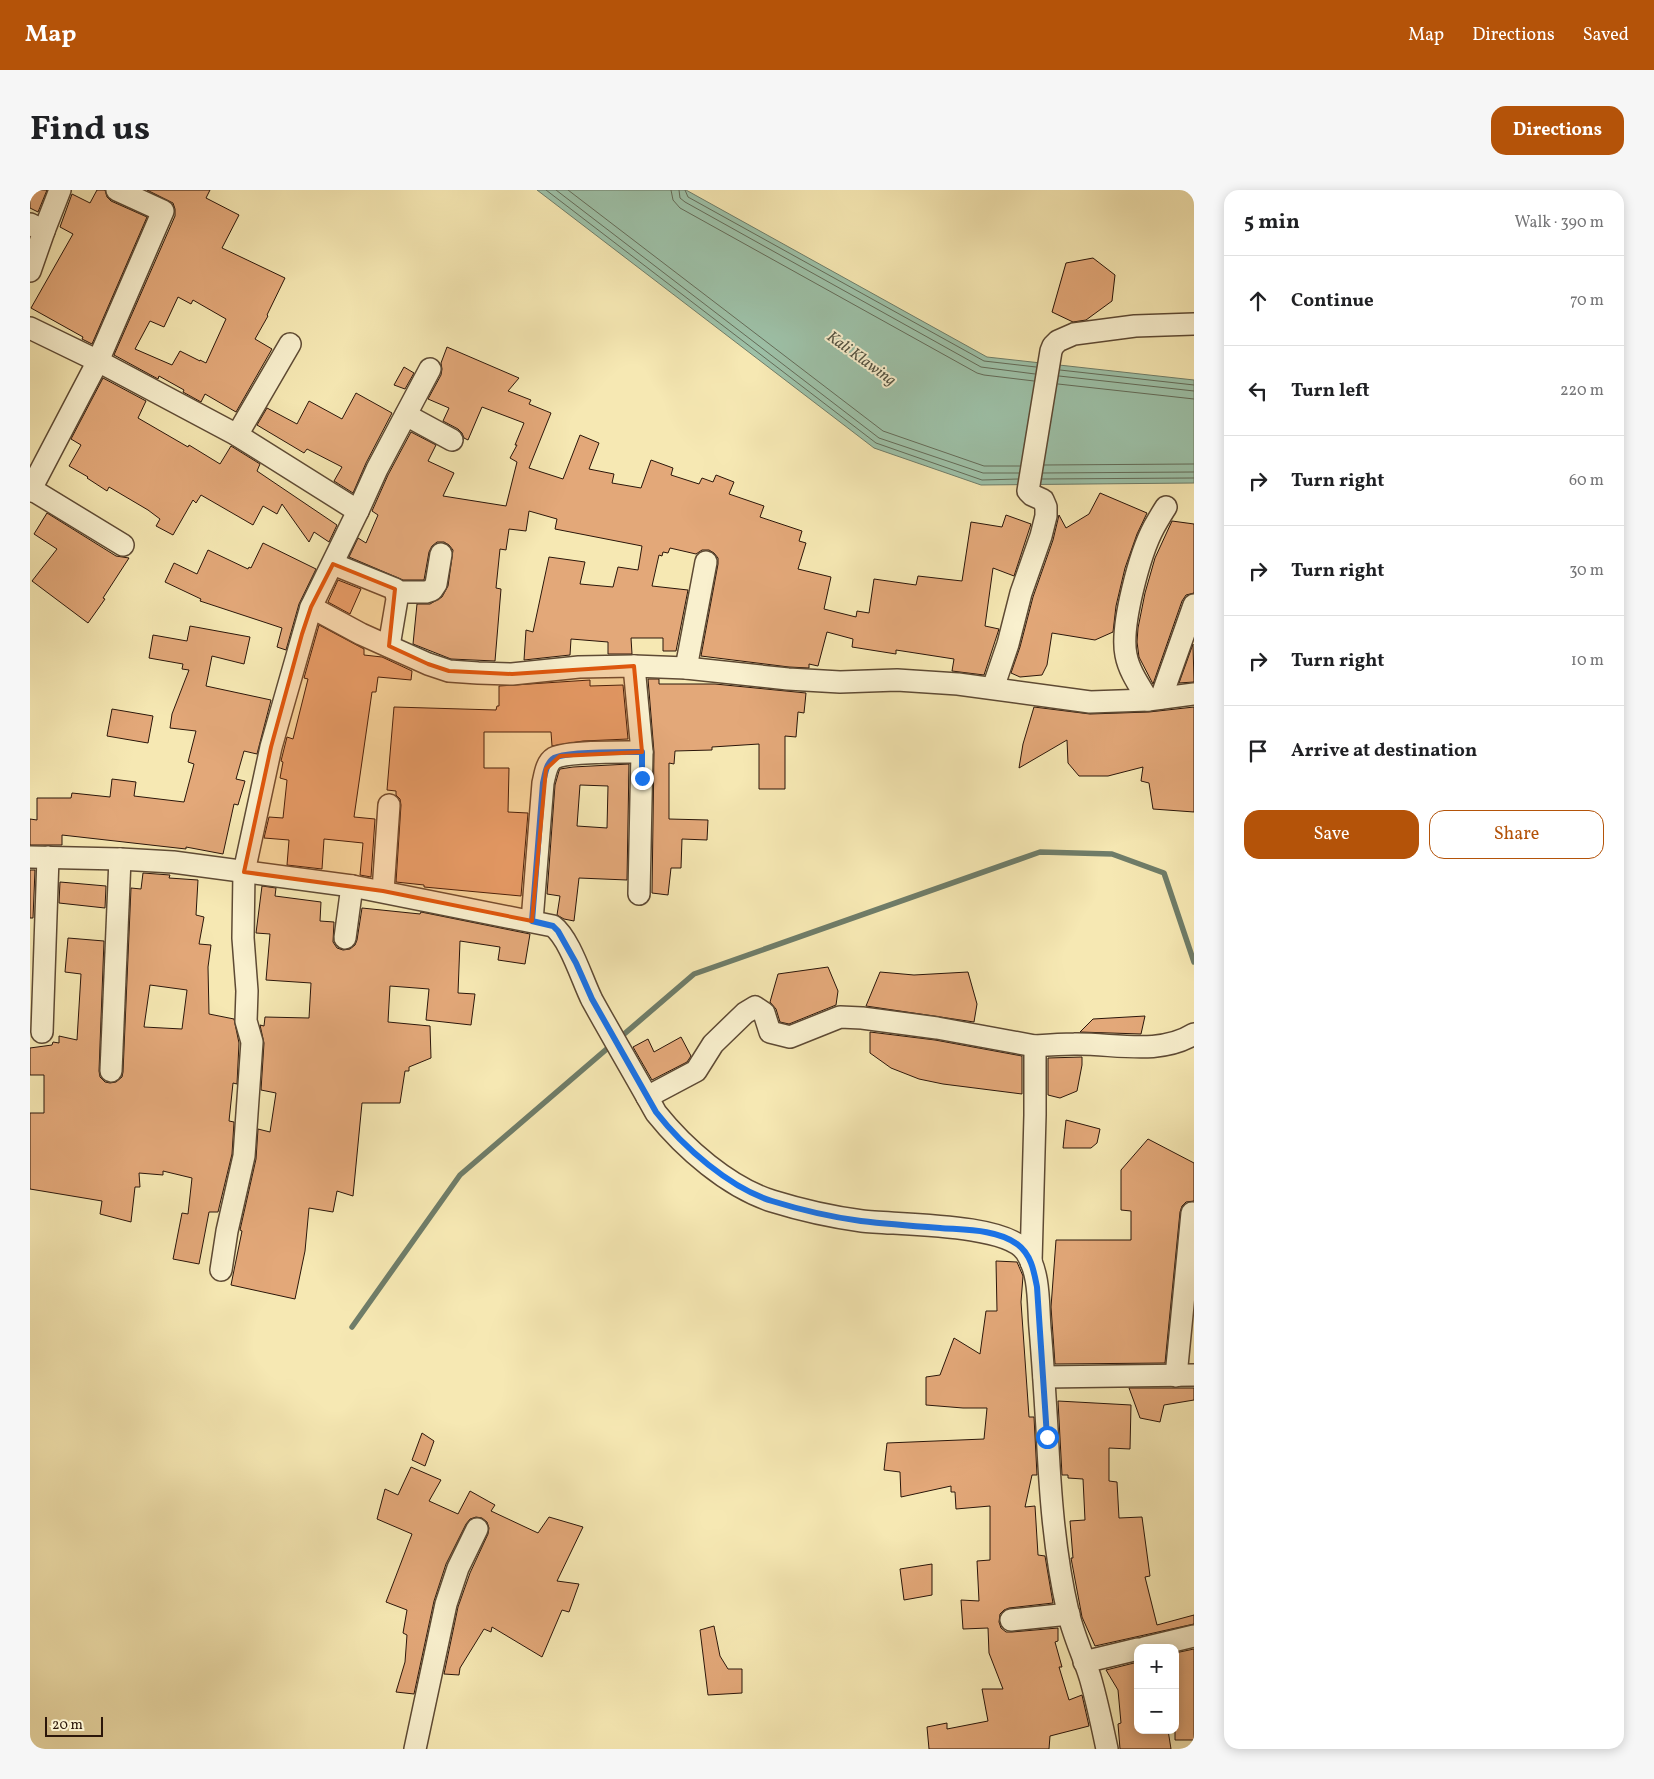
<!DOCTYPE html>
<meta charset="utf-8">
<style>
body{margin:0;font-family:Vollkorn,serif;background:#f6f6f6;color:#202124}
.controls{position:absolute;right:15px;bottom:15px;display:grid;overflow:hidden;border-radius:10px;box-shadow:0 2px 12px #0003}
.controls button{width:45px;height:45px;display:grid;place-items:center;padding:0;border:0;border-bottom:1px solid #e0e0e0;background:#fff;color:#202124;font:25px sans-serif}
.scale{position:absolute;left:15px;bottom:12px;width:58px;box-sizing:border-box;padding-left:5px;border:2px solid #2b160a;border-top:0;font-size:14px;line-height:18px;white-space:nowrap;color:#2b160a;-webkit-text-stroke:4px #f9f0ce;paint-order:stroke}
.stop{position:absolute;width:15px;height:15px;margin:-11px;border:4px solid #1a73e8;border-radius:50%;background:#fff}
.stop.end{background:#1a73e8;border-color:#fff;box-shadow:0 1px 5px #0008}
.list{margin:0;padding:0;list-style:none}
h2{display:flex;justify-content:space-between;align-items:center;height:65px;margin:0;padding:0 20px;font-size:21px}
h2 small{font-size:16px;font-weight:400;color:#757577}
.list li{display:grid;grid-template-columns:32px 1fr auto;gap:15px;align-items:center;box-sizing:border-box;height:90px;padding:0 20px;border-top:1px solid #e0e0e0}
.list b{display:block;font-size:19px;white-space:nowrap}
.list em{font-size:16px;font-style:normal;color:#757577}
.actions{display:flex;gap:10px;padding:15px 20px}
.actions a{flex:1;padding:11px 0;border:1px solid #b45309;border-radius:15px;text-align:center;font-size:18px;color:#b45309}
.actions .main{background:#b45309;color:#fff}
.icon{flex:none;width:28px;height:28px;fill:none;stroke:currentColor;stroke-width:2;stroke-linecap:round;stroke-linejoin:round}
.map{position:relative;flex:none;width:1164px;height:1559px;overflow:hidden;border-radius:15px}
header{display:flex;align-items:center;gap:30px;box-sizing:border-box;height:70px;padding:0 25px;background:#b45309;color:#fff}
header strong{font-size:24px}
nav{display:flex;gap:28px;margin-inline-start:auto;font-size:18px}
.intro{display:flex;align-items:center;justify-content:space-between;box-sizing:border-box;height:120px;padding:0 30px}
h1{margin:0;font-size:35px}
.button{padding:12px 22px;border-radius:15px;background:#b45309;color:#fff;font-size:18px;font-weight:700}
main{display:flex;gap:30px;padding:0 30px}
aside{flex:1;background:#fff;border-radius:15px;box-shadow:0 2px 12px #0003}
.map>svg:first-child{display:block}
</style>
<header>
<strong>Map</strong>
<nav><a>Map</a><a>Directions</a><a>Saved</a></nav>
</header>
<div class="intro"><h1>Find us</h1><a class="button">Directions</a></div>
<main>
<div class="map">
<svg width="1164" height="1559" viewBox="0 0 1164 1559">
<rect width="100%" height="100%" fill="#f6e8b3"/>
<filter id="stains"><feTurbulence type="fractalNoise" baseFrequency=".004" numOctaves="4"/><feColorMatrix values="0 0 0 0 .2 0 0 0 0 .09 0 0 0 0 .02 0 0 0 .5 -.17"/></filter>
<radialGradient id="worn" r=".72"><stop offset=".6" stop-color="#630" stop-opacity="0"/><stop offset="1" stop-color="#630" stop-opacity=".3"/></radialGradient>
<!-- water -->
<path fill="#9dc1a8" stroke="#6f7d69" d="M 507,0 L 656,0 L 957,167 L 1164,190 L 1164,293 L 951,295 L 844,258 Z"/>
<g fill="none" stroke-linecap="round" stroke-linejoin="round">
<!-- shore -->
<g stroke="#646c59" stroke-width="1">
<path d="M 516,0 L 846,253 L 952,290 L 988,289"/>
<path d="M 526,0 L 849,248 L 953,283 L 989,283"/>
<path d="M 538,0 L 853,241 L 954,276 L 990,276"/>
<path d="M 641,0 L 643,10 L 650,18 L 947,183 L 954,185 L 1004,191"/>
<path d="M 649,0 L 650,8 L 655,12 L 951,177 L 1005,184"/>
<path d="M 655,0 L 658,7 L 954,171 L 1006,177"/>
<path d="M 1030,180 L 1164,195"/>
<path d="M 1029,186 L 1164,201"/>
<path d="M 1028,194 L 1164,209"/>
<path d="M 1014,275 L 1164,274"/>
<path d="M 1013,283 L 1164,282"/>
<path d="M 1012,289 L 1164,288"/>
</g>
<!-- stream -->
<path stroke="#6f7d69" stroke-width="5.5" d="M 322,1137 L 430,985 L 664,784 L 1010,662 L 1082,664 L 1134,683 L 1164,772"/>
</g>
<!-- building -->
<g fill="#e3a879" stroke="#2b160a" fill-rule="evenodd">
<path d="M 0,0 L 17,0 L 8,22 L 0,18 Z"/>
<path d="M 67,0 L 75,0 L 77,7 L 81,11 L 117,27 L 62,154 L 52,149 L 53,147 L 1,118 L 43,44 L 30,37 L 42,4 L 60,13 Z"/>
<path d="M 117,0 L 180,0 L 176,8 L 209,25 L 192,58 L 255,88 L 237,125 L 238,126 L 225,149 L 242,159 L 206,222 L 175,204 L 171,212 L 153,202 L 154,200 L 129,186 L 128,189 L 84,165 L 145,26 L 145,19 L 143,13 ZM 148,107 L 161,114 L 163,110 L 196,129 L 176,173 L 170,170 L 170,171 L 150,161 L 142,175 L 105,159 L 120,131 L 134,137 Z"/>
<path d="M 1063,68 L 1085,85 L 1082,111 L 1056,130 L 1043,132 L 1022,122 L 1036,73 Z"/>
<path d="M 417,157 L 489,188 L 478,201 L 501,210 L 499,214 L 521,223 L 499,278 L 533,289 L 550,245 L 569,253 L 559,279 L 584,284 L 582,293 L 611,298 L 621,270 L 643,278 L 641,285 L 669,294 L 672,288 L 683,292 L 686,285 L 704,292 L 699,304 L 734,316 L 730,327 L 772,341 L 769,351 L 776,353 L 768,379 L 801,387 L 794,419 L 826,427 L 827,421 L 839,423 L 844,389 L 886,395 L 888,386 L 932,391 L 941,332 L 972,337 L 976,325 L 1001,334 L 984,386 L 963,378 L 955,436 L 969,439 L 954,485 L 922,481 L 924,469 L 866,460 L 866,464 L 822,457 L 823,449 L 797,442 L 788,476 L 779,474 L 779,478 L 759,477 L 671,466 L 688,374 L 688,368 L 684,363 L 679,360 L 672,360 L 666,364 L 640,358 L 638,363 L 633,362 L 632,366 L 629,365 L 622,396 L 658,400 L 646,461 L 633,461 L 633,448 L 601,448 L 602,464 L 578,464 L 578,452 L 541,449 L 540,465 L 494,470 L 496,440 L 503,442 L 519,367 L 555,372 L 550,394 L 583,397 L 588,377 L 608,380 L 612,356 L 525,339 L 527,329 L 499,321 L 496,341 L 479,339 L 476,360 L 470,359 L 466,398 L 471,399 L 465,471 L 421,469 L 383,454 L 387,414 L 400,414 L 412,407 L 418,396 L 423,360 L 419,355 L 414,352 L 407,352 L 402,356 L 399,362 L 394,390 L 373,390 L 319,367 L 328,348 L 336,353 L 348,325 L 342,321 L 358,285 L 381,242 L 406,255 L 398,271 L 424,283 L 413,306 L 476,316 L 487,272 L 480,268 L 487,255 L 485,255 L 494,233 L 452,217 L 438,250 L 434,248 L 432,243 L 428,239 L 413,231 L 419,218 L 398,209 L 411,185 L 412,179 L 411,173 Z"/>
<path d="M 374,177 L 384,183 L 375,199 L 364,195 Z"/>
<path d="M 73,188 L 116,211 L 108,228 L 158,257 L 159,255 L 190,274 L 201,256 L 230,274 L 227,281 L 307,335 L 299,352 L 284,342 L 279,352 L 252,314 L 247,324 L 233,316 L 223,335 L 171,305 L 166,313 L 163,310 L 143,345 L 126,336 L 130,329 L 118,320 L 79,297 L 77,301 L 57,288 L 58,287 L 39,276 L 51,255 L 41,249 Z"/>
<path d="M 326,203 L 362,223 L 336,273 L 323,303 L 304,291 L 312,277 L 277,259 L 274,263 L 227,235 L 237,218 L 267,234 L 279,211 L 312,229 Z"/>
<path d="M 1070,303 L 1117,323 L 1107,344 L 1095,378 L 1086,416 L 1083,442 L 1065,450 L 1022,443 L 1017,475 L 1012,485 L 990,487 L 981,483 L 990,457 L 1003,407 L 1023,350 L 1029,325 L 1036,338 L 1059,324 Z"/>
<path d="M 17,323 L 86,366 L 99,368 L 73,408 L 75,409 L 58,433 L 2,391 L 27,359 L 4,344 Z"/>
<path d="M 1142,331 L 1164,334 L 1164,403 L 1156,405 L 1152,411 L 1123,494 L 1109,467 L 1107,452 L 1108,438 L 1115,403 L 1125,368 Z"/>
<path d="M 233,353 L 286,379 L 269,414 L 256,460 L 247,457 L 252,438 L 170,411 L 171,409 L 135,392 L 144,373 L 167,384 L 178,360 L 218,379 L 219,377 L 221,378 Z"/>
<path d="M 308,390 L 331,399 L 320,424 L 298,412 Z"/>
<path d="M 289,435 L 334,459 L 334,465 L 352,467 L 382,481 L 381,490 L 348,487 L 346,502 L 342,502 L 324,627 L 345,629 L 341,687 L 330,685 L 333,653 L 294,649 L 292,679 L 257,675 L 259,650 L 234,648 L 239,627 L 253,628 L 257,590 L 250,588 L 253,572 L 251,571 L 257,547 L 263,549 L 278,489 L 274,488 Z"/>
<path d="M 160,436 L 220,447 L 214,474 L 182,466 L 176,496 L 241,510 L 227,564 L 214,561 L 206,589 L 215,591 L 208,615 L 204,614 L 193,664 L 156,657 L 156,659 L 32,645 L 32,655 L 0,655 L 0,629 L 7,630 L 7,608 L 41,608 L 42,603 L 80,607 L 82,589 L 106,592 L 104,606 L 154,612 L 164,574 L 158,572 L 166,541 L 140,538 L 142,524 L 159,480 L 152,479 L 153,474 L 119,468 L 123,445 L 157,451 Z"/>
<path d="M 1163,454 L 1164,492 L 1149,493 Z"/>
<path d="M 618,489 L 629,489 L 629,494 L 685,494 L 776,503 L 774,523 L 768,522 L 766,547 L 755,546 L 755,599 L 729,599 L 729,554 L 682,557 L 682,560 L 645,561 L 644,574 L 639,573 L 639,629 L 678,630 L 677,650 L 652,649 L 651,678 L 641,678 L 638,705 L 622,703 L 624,562 Z"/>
<path d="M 560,490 L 560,496 L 593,495 L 598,549 L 553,551 L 522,556 L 521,542 L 454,542 L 454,578 L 479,578 L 478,622 L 498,623 L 491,706 L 394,697 L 394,695 L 366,692 L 371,615 L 370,609 L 366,605 L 366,601 L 357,600 L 364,517 L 466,520 L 467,516 L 469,516 L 469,496 Z"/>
<path d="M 1004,517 L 1060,524 L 1119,522 L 1164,517 L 1164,622 L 1123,619 L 1119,593 L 1111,591 L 1113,577 L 1078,586 L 1049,586 L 1038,573 L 1037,550 L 989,578 L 993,554 Z"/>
<path d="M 82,519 L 123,526 L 118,553 L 77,546 Z"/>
<path d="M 599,574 L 597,690 L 549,688 L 544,731 L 534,729 L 527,725 L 530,706 L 517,704 L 525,595 L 529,581 L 530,579 L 543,577 ZM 550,595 L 578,596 L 577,638 L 547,636 Z"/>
<path d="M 0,680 L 5,680 L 3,728 L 0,728 Z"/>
<path d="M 113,683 L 140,685 L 139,688 L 168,690 L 166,725 L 174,727 L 169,754 L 181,755 L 178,777 L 179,824 L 204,829 L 209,853 L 207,894 L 203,893 L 199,931 L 204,932 L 202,964 L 188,1022 L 179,1022 L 169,1074 L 143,1069 L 152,1023 L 158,1024 L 162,988 L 133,981 L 133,985 L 109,983 L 110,997 L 105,997 L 101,1032 L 70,1024 L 72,1011 L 0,999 L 0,923 L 14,923 L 14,885 L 0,885 L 0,858 L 22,855 L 23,852 L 29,853 L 29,846 L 47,850 L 51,784 L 35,782 L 38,748 L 74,751 L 69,881 L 70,887 L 75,892 L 80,893 L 86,892 L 92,887 L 93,882 L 101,698 L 111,699 ZM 120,795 L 157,800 L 152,839 L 114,837 Z"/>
<path d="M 30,692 L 76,696 L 75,718 L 29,713 Z"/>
<path d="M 232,696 L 246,698 L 245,706 L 291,712 L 290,731 L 304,732 L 303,752 L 307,758 L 313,760 L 320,759 L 325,755 L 327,750 L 332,718 L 390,724 L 391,722 L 500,744 L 495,774 L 468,770 L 470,757 L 430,751 L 428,803 L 445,804 L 441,835 L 396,830 L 399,799 L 360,796 L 358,832 L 400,836 L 401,868 L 379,877 L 379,881 L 375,881 L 370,913 L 332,913 L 323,1006 L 307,1001 L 303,1022 L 279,1018 L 275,1061 L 265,1109 L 201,1095 L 212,1041 L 210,1040 L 226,969 L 228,939 L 240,942 L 246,903 L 231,900 L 234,853 L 230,835 L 234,836 L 235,827 L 279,828 L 281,793 L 236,790 L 240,744 L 226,743 Z"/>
<path d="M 798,777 L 808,801 L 806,815 L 759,834 L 750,832 L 746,819 L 740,812 L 748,784 Z"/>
<path d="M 850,782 L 884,785 L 938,782 L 947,814 L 944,832 L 836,816 Z"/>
<path d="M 1115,826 L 1111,844 L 1050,842 L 1063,829 Z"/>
<path d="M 840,842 L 905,850 L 992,866 L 992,904 L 913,894 L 889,889 L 861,878 L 840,863 Z"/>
<path d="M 651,847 L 661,866 L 657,872 L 622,890 L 603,857 L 618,849 L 624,862 Z"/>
<path d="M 1052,867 L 1052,875 L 1047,901 L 1030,908 L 1018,905 L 1018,868 Z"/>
<path d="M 1036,930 L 1070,939 L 1067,953 L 1061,958 L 1033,958 Z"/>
<path d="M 1118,949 L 1164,973 L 1164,1011 L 1156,1012 L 1152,1016 L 1150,1022 L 1135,1173 L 1025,1174 L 1021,1117 L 1026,1050 L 1101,1050 L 1101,1021 L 1091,1020 L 1091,980 Z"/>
<path d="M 966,1071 L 987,1072 L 993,1086 L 991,1112 L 999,1227 L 1004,1227 L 1007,1285 L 1002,1285 L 995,1317 L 1005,1316 L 1008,1365 L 1015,1366 L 1023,1413 L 979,1418 L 974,1420 L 970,1424 L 969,1432 L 971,1438 L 976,1442 L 982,1442 L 1028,1438 L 1028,1451 L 1025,1452 L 1032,1477 L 1029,1477 L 1039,1510 L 1052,1505 L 1059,1536 L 1020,1546 L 1019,1559 L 899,1559 L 897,1537 L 917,1533 L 917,1539 L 958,1531 L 952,1499 L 973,1499 L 959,1463 L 958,1438 L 933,1439 L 931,1410 L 949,1411 L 947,1371 L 960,1370 L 960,1316 L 926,1319 L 925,1302 L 921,1302 L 921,1296 L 871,1307 L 870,1282 L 854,1280 L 857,1253 L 954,1249 L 957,1218 L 933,1218 L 896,1215 L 896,1187 L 910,1185 L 924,1148 L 950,1164 L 956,1121 L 967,1121 Z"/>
<path d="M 1099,1198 L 1164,1198 L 1164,1210 L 1134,1215 L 1130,1232 L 1110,1228 Z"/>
<path d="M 1028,1211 L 1101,1215 L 1100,1259 L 1079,1258 L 1079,1291 L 1087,1292 L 1089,1328 L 1112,1327 L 1120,1386 L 1115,1387 L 1127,1435 L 1164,1425 L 1164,1434 L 1065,1456 L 1052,1427 L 1041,1368 L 1043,1368 L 1040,1331 L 1055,1330 L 1053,1289 L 1038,1288 L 1038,1285 L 1032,1285 Z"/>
<path d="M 392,1243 L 404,1251 L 395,1276 L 382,1270 Z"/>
<path d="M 381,1277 L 411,1290 L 399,1311 L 428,1324 L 440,1301 L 465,1315 L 461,1321 L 508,1343 L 519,1327 L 553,1337 L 527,1391 L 549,1394 L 539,1422 L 532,1420 L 512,1467 L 462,1437 L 461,1442 L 454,1439 L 430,1478 L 429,1485 L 414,1484 L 428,1417 L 440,1383 L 458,1344 L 459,1338 L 457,1332 L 452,1328 L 446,1327 L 440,1329 L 436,1334 L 416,1374 L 404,1411 L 384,1504 L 366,1502 L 375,1472 L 377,1445 L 373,1443 L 377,1420 L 356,1412 L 382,1344 L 347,1329 L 355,1299 L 368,1305 Z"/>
<path d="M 902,1374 L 902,1405 L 874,1410 L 870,1379 Z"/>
<path d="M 684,1436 L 690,1466 L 698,1479 L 712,1479 L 712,1503 L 678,1505 L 670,1440 Z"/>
<path d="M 1164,1459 L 1164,1550 L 1145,1550 L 1145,1463 Z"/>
<path d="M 1108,1472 L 1108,1540 L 1138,1540 L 1141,1559 L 1090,1559 L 1088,1534 L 1091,1533 L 1088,1500 L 1076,1480 Z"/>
</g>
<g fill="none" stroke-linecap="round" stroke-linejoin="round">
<!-- minor casing -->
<g stroke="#5e4a34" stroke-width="24">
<g id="minor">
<path d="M 0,34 L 14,41 L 0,81"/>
<path d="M 14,41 L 30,0"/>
<path d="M 0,138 L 68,171 L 207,245 L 328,321 L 281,417"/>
<path d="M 376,225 L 422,250"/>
<path d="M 207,245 L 260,154"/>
<path d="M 1,299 L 93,355"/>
<path d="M 0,301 L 68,171 L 133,21 L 87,0"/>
<path d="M 328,321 L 347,279 L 400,179"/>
<path d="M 303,374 L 365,399 L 367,409 L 359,456"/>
<path d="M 367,402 L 396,402 L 402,400 L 406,394 L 411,364"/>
<path d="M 604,476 L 612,562 L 609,704"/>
<path d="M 656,478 L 676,372"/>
<path d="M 963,498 L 978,454 L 991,403 L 1011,346 L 1016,326 L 1016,317 L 1013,310 L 1002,305 L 998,301 L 1021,161 L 1023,156 L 1028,151 L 1044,144 L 1105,136 L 1164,134"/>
<path d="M 1131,508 L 1164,415"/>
<path d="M 1118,510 C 1109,495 1099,481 1096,465 C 1090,436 1110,363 1124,337 C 1128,330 1132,323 1136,317"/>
<path d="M 0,667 L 90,669 L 143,672 L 322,696 L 523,736 C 540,749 552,790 562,810 C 583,848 605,885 626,923 C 654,958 698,997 742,1011 C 771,1020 802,1027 832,1031 C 867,1035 976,1033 996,1062 C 1010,1083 1008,1114 1010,1138 C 1013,1172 1015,1206 1017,1239 C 1020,1301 1024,1362 1038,1422 C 1043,1444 1053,1465 1060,1487 C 1067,1511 1072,1535 1077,1559"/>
<path d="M 353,701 L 359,615"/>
<path d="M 502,731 L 513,593 C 515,585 516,573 524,568 C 538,561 594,562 612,562"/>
<path d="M 315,748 L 322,696"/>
<path d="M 12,842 L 18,667"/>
<path d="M 1005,856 C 1018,855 1031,854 1044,854 C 1083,853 1129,866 1164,844"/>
<path d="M 81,881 L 90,669"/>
<path d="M 617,907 L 666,881 L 683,854 L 715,823 L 725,817 L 734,823 L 740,842 L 760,847 L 810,827 L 832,828 L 907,838 L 1005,856 L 1005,925 L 1001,1072"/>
<path d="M 191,1080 L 197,1041 L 214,966 L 222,852 L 216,831 L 217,801 L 213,748 L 214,682 L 241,557 L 281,417 L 331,444 L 398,474 L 419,481 L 448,483 L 482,484 L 549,477 L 604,476 L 656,478 L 758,489 L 810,492 L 867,490 L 928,494 L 1060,512 L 1118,510 L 1164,504"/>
<path d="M 1146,1186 L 1162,1023"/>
<path d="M 1014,1187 L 1164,1185"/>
<path d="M 981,1430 L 1039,1424"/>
<path d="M 1114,1458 L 1164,1446"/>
<path d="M 1054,1472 L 1108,1459"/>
<path d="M 385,1559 L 416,1414 L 428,1378 L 447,1339"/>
</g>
</g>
<!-- minor -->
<use href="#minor" stroke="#f9f0ce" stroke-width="21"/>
</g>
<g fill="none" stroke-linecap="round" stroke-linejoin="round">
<!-- route -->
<path stroke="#1a73e8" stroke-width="6" d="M 612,588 L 612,562 C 594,562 537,561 524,568 C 516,573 515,585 513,593 L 502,731 L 523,736 L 528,741 L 546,773 L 562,809 L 626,922 C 653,957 700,998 742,1011 C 771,1020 801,1027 831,1031 C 857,1034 883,1036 910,1038 C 934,1040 966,1039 987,1054 C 1001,1064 1004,1081 1007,1097 L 1017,1247"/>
</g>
<!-- marked area -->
<path fill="#df560c" fill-opacity="0.2" stroke="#df560c" stroke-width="4" stroke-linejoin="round" d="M 303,374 L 365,399 L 359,456 L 398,474 L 419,481 L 482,484 L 604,476 L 612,562 L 530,566 L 516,579 L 502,731 L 353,701 L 214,682 L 241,557 L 272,444 L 281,417 Z"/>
<g text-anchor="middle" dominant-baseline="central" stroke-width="4" stroke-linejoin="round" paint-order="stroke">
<!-- water labels -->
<g font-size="16" font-style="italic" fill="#535241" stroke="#f9f0ce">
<text transform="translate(831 169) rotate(36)">Kali Klawing</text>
</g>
</g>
<rect width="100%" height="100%" filter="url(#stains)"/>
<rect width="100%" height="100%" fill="url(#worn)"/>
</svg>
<div class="controls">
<button>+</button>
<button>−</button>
</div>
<div class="scale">20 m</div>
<div class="stop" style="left:1017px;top:1247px"></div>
<div class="stop end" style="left:612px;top:588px"></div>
</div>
<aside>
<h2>5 min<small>Walk · 390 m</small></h2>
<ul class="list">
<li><svg class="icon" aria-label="ahead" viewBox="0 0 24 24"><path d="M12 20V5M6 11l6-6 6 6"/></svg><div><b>Continue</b></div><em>70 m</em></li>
<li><svg class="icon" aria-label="left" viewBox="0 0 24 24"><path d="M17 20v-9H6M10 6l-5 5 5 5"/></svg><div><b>Turn left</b></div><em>220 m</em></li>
<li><svg class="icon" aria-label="right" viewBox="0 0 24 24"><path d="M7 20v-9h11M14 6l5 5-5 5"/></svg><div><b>Turn right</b></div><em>60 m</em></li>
<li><svg class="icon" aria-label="right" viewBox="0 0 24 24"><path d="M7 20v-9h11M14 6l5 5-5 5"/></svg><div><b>Turn right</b></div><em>30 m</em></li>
<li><svg class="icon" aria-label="right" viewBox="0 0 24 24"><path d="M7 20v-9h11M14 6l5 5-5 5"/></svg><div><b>Turn right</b></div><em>10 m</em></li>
<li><svg class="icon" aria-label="arrive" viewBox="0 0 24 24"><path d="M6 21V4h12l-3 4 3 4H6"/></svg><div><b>Arrive at destination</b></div></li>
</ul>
<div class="actions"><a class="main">Save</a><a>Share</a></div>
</aside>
</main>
